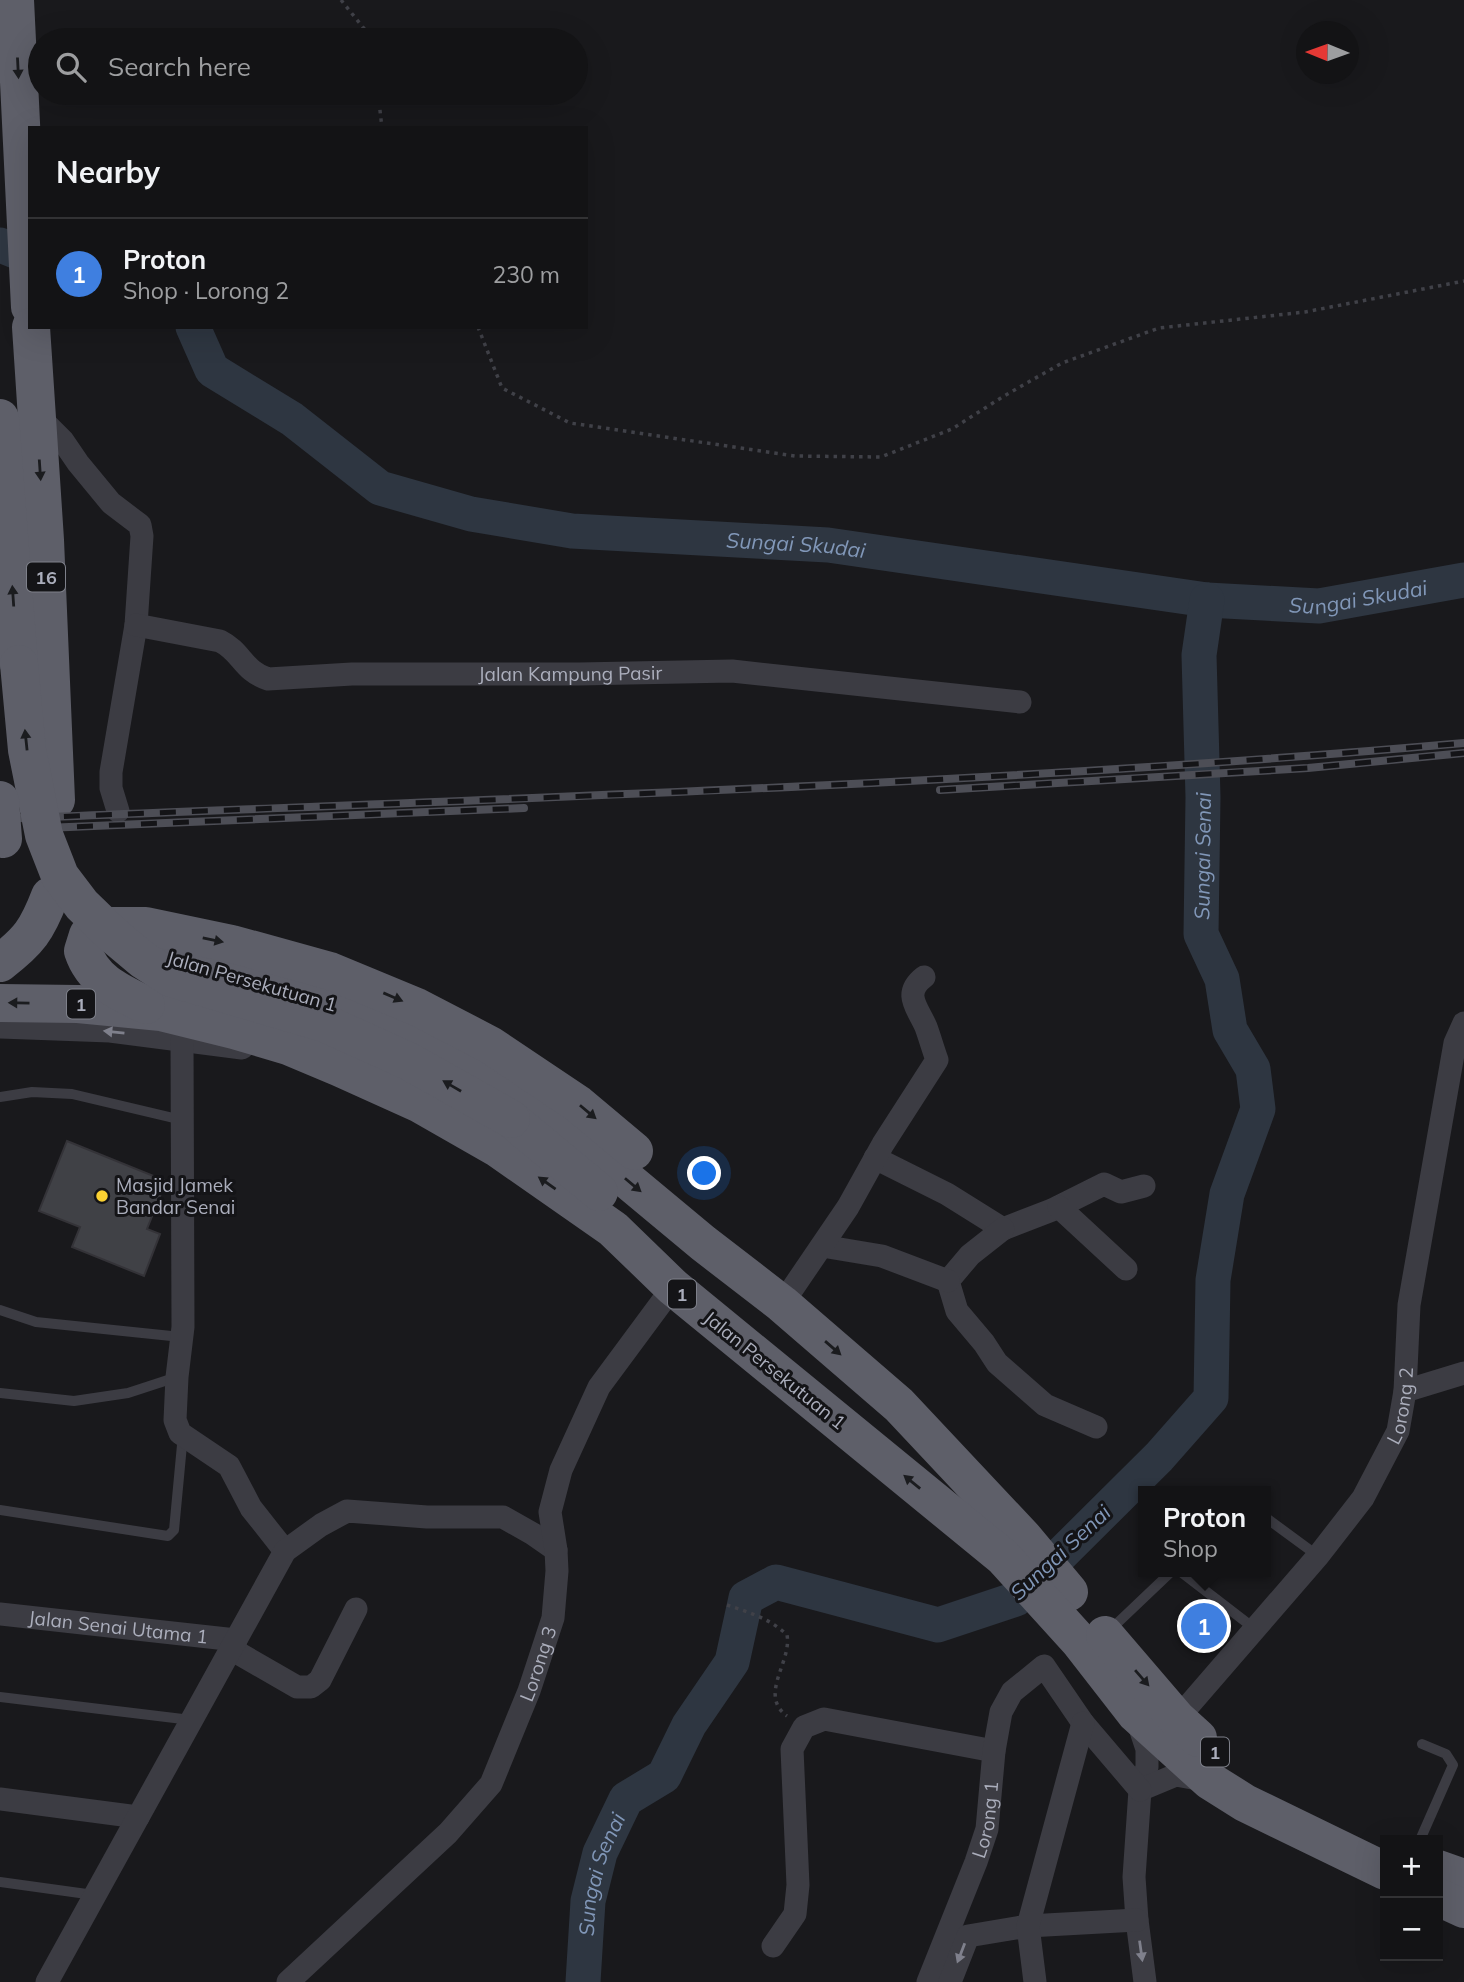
<!DOCTYPE html>
<meta charset="utf-8">
<style>
body{margin:0;font-family:Mulish,sans-serif;background:#1c1c1e;color:#f1f3f6}
.controls{position:absolute;right:21px;bottom:21px;display:grid;overflow:hidden;border-radius:0px;box-shadow:0 7px 28px #0002}
.controls button{width:63px;height:63px;display:grid;place-items:center;padding:0;border:0;border-bottom:2px solid #323234;background:#131315;color:#f1f3f6;font:35px sans-serif}
.compass{position:absolute;left:1296px;top:21px;width:63px;height:63px;border-radius:50%;background:#131315;box-shadow:0 7px 28px #0002;rotate:271deg}
.you{position:absolute;left:705px;top:1174px;width:24px;height:24px;margin:-18px;border:5px solid #fff;border-radius:50%;background:#1a73e8;box-shadow:0 0 0 10px #1a73e833}
.badge{display:grid;place-items:center;width:46px;height:46px;border-radius:50%;background:#0f766e;color:#fff;font-size:23px;font-weight:700}
.pin{position:absolute;translate:-50% -50%;border:4px solid #fff;box-shadow:0 2px 7px #0006}
.popup{position:absolute;left:1138px;top:1486px;width:133px;height:91px;box-sizing:border-box;display:grid;place-content:center;border-radius:0px;background:#131315;filter:drop-shadow(0 2px 5px #0005);font-size:23px;white-space:nowrap;color:#9d9ea0}
.popup b{font-size:26px;color:#f1f3f6}
.popup::after{content:'';position:absolute;left:50%;top:100%;margin-left:-14px;border:14px solid transparent;border-top-color:#131315}
.list{margin:0;padding:0;list-style:none}
h2{display:flex;justify-content:space-between;align-items:center;height:91px;margin:0;padding:0 28px;font-size:30px}
h2 small{font-size:23px;font-weight:400;color:#9d9ea0}
.list li{display:grid;grid-template-columns:46px 1fr auto;gap:21px;align-items:center;box-sizing:border-box;height:112px;padding:0 28px;border-top:2px solid #323234}
.list b{display:block;font-size:26px;white-space:nowrap}
.list p{margin:0;font-size:23px;white-space:nowrap;color:#9d9ea0}
.list em{font-size:23px;font-style:normal;color:#9d9ea0}
.icon{flex:none;width:38px;height:38px;fill:none;stroke:currentColor;stroke-width:2;stroke-linecap:round;stroke-linejoin:round}
.map{position:relative;flex:none;width:1464px;height:1982px;overflow:hidden}
.search{position:absolute;background:#131315;box-shadow:0 7px 28px #0002;left:28px;top:28px;width:560px;height:77px;display:flex;align-items:center;gap:18px;box-sizing:border-box;padding:0 24px;border-radius:38px;color:#9d9ea0;font-size:26px}
.panel{position:absolute;background:#131315;box-shadow:0 7px 28px #0002;left:28px;top:126px;width:560px;height:203px;border-radius:0px}
.map>svg:first-child{display:block}
</style>
<div class="map">
<svg width="1464" height="1982" viewBox="0 0 1464 1982">
<rect width="100%" height="100%" fill="#19191c"/>
<g fill="none" stroke-linecap="round" stroke-linejoin="round">
<!-- river -->
<g stroke="#2e3641" stroke-width="35">
<path d="M 0,245 L 30,257"/>
<path id="s1" d="M 193,327 L 212,370 L 292,419 L 380,488 L 471,514 L 572,531 L 828,545 L 1207,600 L 1319,606 L 1464,580"/>
<path id="s2" d="M 583,1982 L 588,1901 L 600,1853 L 626,1799 L 664,1776 L 689,1725 L 732,1662 L 746,1598 L 776,1582 L 938,1625 L 1016,1599 L 1159,1457 L 1211,1398 L 1213,1280 L 1227,1194 L 1258,1109 L 1253,1069 L 1230,1030 L 1222,979 L 1201,934 L 1203,797 L 1199,655 L 1207,600"/>
</g>
</g>
<!-- building -->
<path fill="#404146" stroke="#343338" stroke-width="2" d="M 67,1141 L 166,1181 L 147,1229 L 160,1234 L 144,1276 L 72,1247 L 80,1227 L 39,1211 Z"/>
<g fill="none" stroke-linecap="round" stroke-linejoin="round">
<!-- path -->
<g stroke="#404148" stroke-width="3.5" stroke-dasharray="3.5 5" stroke-linecap="butt">
<path d="M 341,0 L 370,36 L 370,40"/>
<path d="M 378,93 L 382,128"/>
<path d="M 478,327 L 502,388 L 570,423 L 795,456 L 881,457 L 952,429 L 1004,396 L 1062,363 L 1159,328 L 1305,312 L 1464,281"/>
<path d="M 727,1605 C 748,1612 771,1619 787,1635 C 792,1662 758,1695 787,1716"/>
</g>
<!-- service -->
<g stroke="#3c3c43" stroke-width="10">
<path d="M 0,1097 L 32,1092 L 72,1094 L 182,1120"/>
<path d="M 0,1310 L 36,1322 L 181,1337"/>
<path d="M 0,1393 L 74,1401 L 128,1393 L 177,1377"/>
<path d="M 0,1510 L 168,1536 L 174,1530 L 182,1445 L 186,1437"/>
<path d="M 1265,1517 L 1318,1556"/>
<path d="M 1181,1572 L 1255,1629"/>
<path d="M 1110,1630 L 1171,1572"/>
<path d="M 0,1697 L 191,1720"/>
<path d="M 1420,1840 L 1453,1765 L 1446,1754 L 1422,1744"/>
<path d="M 0,1882 L 94,1895"/>
</g>
<!-- minor -->
<g stroke="#3c3c43" stroke-width="23">
<path d="M 37,415 L 63,441 L 78,463 L 111,503 L 140,525 L 142,536 L 136,625 L 111,772 L 111,788 L 118,811"/>
<path id="s3" d="M 136,625 L 220,641 C 242,652 243,671 268,679 L 352,674 L 579,674 L 732,671 L 1020,702"/>
<path d="M 0,1027 L 110,1031 L 242,1048"/>
<path d="M 182,1041 L 183,1327 L 177,1377 L 175,1420 L 180,1433 L 229,1466 L 251,1508 L 285,1551"/>
<path d="M 875,1158 L 947,1194 L 1003,1229 L 1052,1210 L 1104,1184 L 1121,1192 L 1144,1186"/>
<path d="M 1059,1207 L 1126,1269"/>
<path d="M 1003,1229 L 970,1255 L 948,1281 L 957,1311 L 984,1343 L 997,1363 L 1045,1405 L 1096,1427"/>
<path d="M 822,1246 L 882,1256 L 948,1281"/>
<path d="M 782,1304 L 848,1207 L 883,1144 L 937,1060 C 933,1049 930,1038 926,1027 C 918,1008 902,994 924,977"/>
<path d="M 1405,1391 L 1464,1373"/>
<path id="s4" d="M 0,1614 L 236,1640"/>
<path d="M 231,1649 L 297,1687 L 311,1687 L 320,1680 L 356,1609"/>
<path id="s5" d="M 1177,1719 L 1318,1556 L 1363,1498 L 1398,1431 L 1405,1391 L 1409,1305 L 1455,1043 L 1464,1023"/>
<path d="M 1138,1722 L 1147,1749 L 1147,1767 L 1140,1790 L 1134,1877 L 1137,1920 L 1145,1982"/>
<path d="M 1140,1790 L 1176,1775 L 1203,1780"/>
<path d="M 0,1799 L 138,1817"/>
<path d="M 773,1946 L 795,1914 L 798,1885 L 792,1749 L 804,1727 L 824,1719 L 994,1751"/>
<path d="M 47,1982 L 285,1551 L 321,1525 L 347,1511 L 427,1517 L 503,1517 L 533,1534 L 556,1550"/>
<path id="s6" d="M 288,1982 L 448,1833 L 491,1784 L 529,1691 L 553,1618 L 557,1571 L 556,1550 L 550,1512 L 561,1470 L 599,1387 L 673,1287"/>
<path id="s7" d="M 928,1982 L 976,1862 L 987,1829 L 994,1751 L 1001,1712 L 1012,1692 L 1044,1666 L 1083,1723 L 1140,1790"/>
<path d="M 950,1982 L 968,1936 L 1028,1926 L 1137,1920"/>
<path d="M 1035,1982 L 1028,1926 L 1083,1723"/>
</g>
<!-- trunk -->
<g stroke="#5e5f69" stroke-width="38">
<path d="M 15,0 L 30,307"/>
<path d="M 31,327 L 45,540 L 56,800"/>
<path d="M 0,418 L 19,664"/>
<path d="M 152,953 L 234,972 L 348,1008 L 472,1065 L 566,1129 L 703,1243 L 782,1304 L 899,1405 L 1023,1537 L 1069,1592"/>
<path d="M 0,963 C 29,941 37,930 50,896"/>
<path d="M 0,1003 L 78,1004 L 161,1012 L 234,1030 L 288,1046 L 338,1067 L 420,1104 L 497,1148 L 613,1229 L 673,1287 L 1003,1557 L 1080,1642 L 1136,1714 L 1210,1781 L 1245,1803 L 1385,1871"/>
<path d="M 146,1005 C 119,992 93,981 83,951 L 88,935 L 101,926 L 146,926 L 232,944 L 330,971 L 417,1007 L 490,1045 L 578,1104 L 634,1151"/>
<path d="M 511,1119 L 599,1192"/>
<path d="M 1105,1635 L 1177,1719 L 1198,1738"/>
<path d="M 1438,1869 L 1464,1878"/>
<path d="M 1438,1897 L 1464,1909"/>
</g>
<!-- rail casing -->
<g stroke="#4d4e56" stroke-width="8">
<g id="rail">
<path d="M 940,790 L 1308,768 L 1464,753"/>
<path d="M 0,819 C 488,799 977,786 1464,743"/>
<path d="M 45,828 L 524,808"/>
</g>
</g>
<!-- rail -->
<use href="#rail" stroke="#141417" stroke-width="5" stroke-dasharray="16" stroke-linecap="butt"/>
<!-- trunk-bridge -->
<g stroke="#5e5f69" stroke-width="38">
<path d="M 19,664 L 27,750 L 44,835 L 60,876 L 82,905 L 112,934 L 143,960 L 171,978 L 324,1023 L 410,1062 L 511,1119"/>
<path d="M 0,800 L 3,839"/>
</g>
</g>
<!-- one-way arrows -->
<defs><path id="oneway-solid" d="M-6-.8H1V-3.2L6.5 0L1 3.2V.8H-6Z" transform="scale(1.75)"/></defs>
<g fill="#1b1c1f">
<use href="#oneway-solid" transform="translate(18 68) rotate(87)"/>
<use href="#oneway-solid" transform="translate(40 470) rotate(86)"/>
<use href="#oneway-solid" transform="translate(13 596) rotate(-94)"/>
<use href="#oneway-solid" transform="translate(26 740) rotate(-96)"/>
<use href="#oneway-solid" transform="translate(213 940) rotate(12)"/>
<use href="#oneway-solid" transform="translate(393 997) rotate(23)"/>
<use href="#oneway-solid" transform="translate(19 1003) rotate(-179)"/>
<use href="#oneway-solid" transform="translate(452 1086) rotate(-150)"/>
<use href="#oneway-solid" transform="translate(588 1112) rotate(40)"/>
<use href="#oneway-solid" transform="translate(547 1183) rotate(-145)"/>
<use href="#oneway-solid" transform="translate(633 1185) rotate(40)"/>
<use href="#oneway-solid" transform="translate(833 1348) rotate(41)"/>
<use href="#oneway-solid" transform="translate(912 1482) rotate(-141)"/>
<use href="#oneway-solid" transform="translate(1142 1678) rotate(49)"/>
</g>
<g fill="#7f808c">
<use href="#oneway-solid" transform="translate(114 1032) rotate(-174)"/>
<use href="#oneway-solid" transform="translate(1141 1951) rotate(82)"/>
<use href="#oneway-solid" transform="translate(961 1953) rotate(111)"/>
</g>
<!-- markers -->
<circle fill="#fbd132" stroke="#141417" stroke-width="2.5" cx="102" cy="1196" r="7"/>
<g text-anchor="middle" dominant-baseline="central" stroke-width="6" stroke-linejoin="round" paint-order="stroke">
<!-- shield labels -->
<g fill="#141417" stroke="#7e808a" stroke-width="2">
<rect x="27" y="562.5" width="38" height="29" rx="5"/>
<rect x="67" y="989.5" width="28" height="29" rx="5"/>
<rect x="668" y="1279.5" width="28" height="29" rx="5"/>
<rect x="1201" y="1737.5" width="28" height="29" rx="5"/>
</g>
<g font-size="18" font-weight="bold" fill="#abaebc">
<text x="46" y="577">16</text>
<text x="81" y="1004">1</text>
<text x="682" y="1294">1</text>
<text x="1215" y="1752">1</text>
</g>
<!-- street labels -->
<g font-size="19" fill="#abaebc" stroke="#141417">
<text stroke="none"><textPath href="#s3" startOffset="450">Jalan Kampung Pasir</textPath></text>
<text transform="translate(252 981) rotate(16)">Jalan Persekutuan 1</text>
<text transform="translate(775 1370) rotate(39)">Jalan Persekutuan 1</text>
<text stroke="none"><textPath href="#s5" startOffset="390">Lorong 2</textPath></text>
<text stroke="none"><textPath href="#s4" startOffset="119">Jalan Senai Utama 1</textPath></text>
<text stroke="none"><textPath href="#s6" startOffset="413">Lorong 3</textPath></text>
<text stroke="none"><textPath href="#s7" startOffset="173">Lorong 1</textPath></text>
</g>
<!-- poi labels -->
<g font-size="19" fill="#abaebc" stroke="#141417" text-anchor="start">
<text x="116" y="1185">Masjid Jamek<tspan x="116" dy="22">Bandar Senai</tspan></text>
</g>
<!-- water labels -->
<g font-size="21" font-style="italic" fill="#8197b8" stroke="#141417">
<text stroke="none"><textPath href="#s1" startOffset="674">Sungai Skudai</textPath></text>
<text stroke="none"><textPath href="#s1" startOffset="1241">Sungai Skudai</textPath></text>
<text stroke="none"><textPath href="#s2" startOffset="1558">Sungai Senai</textPath></text>
<text transform="translate(1060 1552) rotate(-43)">Sungai Senai</text>
<text stroke="none"><textPath href="#s2" startOffset="110">Sungai Senai</textPath></text>
</g>
</g>
</svg>
<div class="controls">
<button>+</button>
<button>−</button>
</div>
<svg class="compass" viewBox="-18 -18 36 36"><path d="M0-13l5 13h-10z" fill="#e53935"/><path d="M0 13l5-13h-10z" fill="#9d9ea0"/></svg>
<div class="you"></div>
<div class="pin badge" style="left:1204px;top:1626px;background:#3f7fe0">1</div>
<div class="popup"><b>Proton</b>Shop</div>
<div class="search"><svg class="icon" aria-label="search" viewBox="0 0 24 24"><circle cx="10" cy="10" r="6"/><path d="M15 15l6 6"/></svg>Search here</div>
<section class="panel">
<h2>Nearby<small></small></h2>
<ul class="list">
<li><span class="badge" style="background:#3f7fe0">1</span><div><b>Proton</b><p>Shop · Lorong 2</p></div><em>230 m</em></li>
</ul>
</section>
</div>
